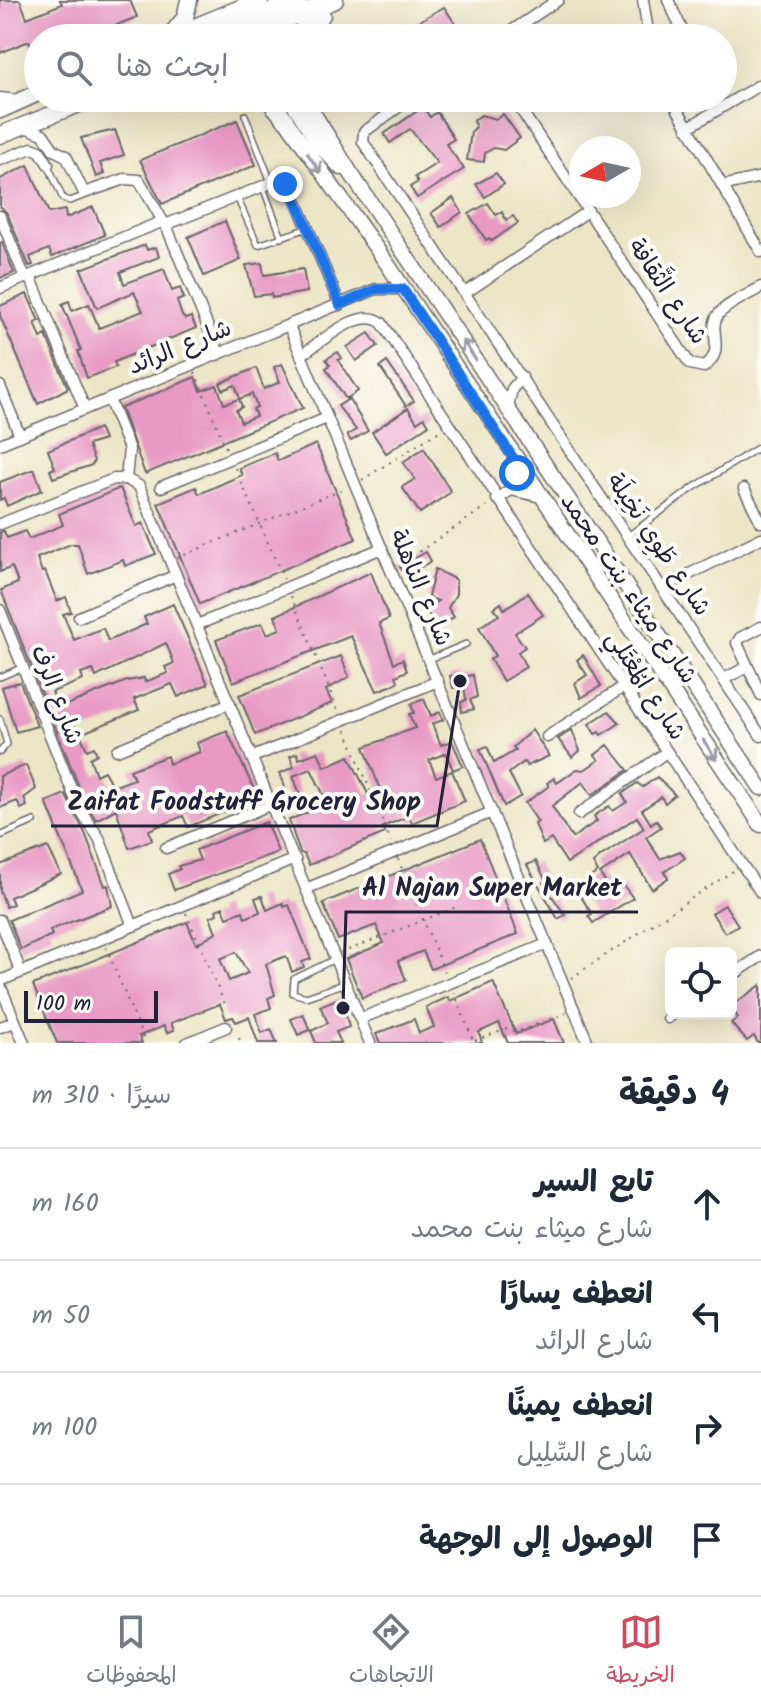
<!DOCTYPE html>
<html lang="ar">
<meta charset="utf-8">
<style>
body{margin:0;font-family:Kalam,"Playpen Sans Arabic",sans-serif;background:#f2f2f3;color:#1f2937;direction:rtl}
.controls{position:absolute;right:24px;bottom:24px;display:grid;overflow:hidden;border-radius:12px;box-shadow:0 8px 32px #0002}
.controls button{width:72px;height:72px;display:grid;place-items:center;padding:0;border:0;border-bottom:2px solid #e0e1e3;background:#fff;color:#1f2937;font:40px sans-serif}
.compass{position:absolute;left:569px;top:136px;width:72px;height:72px;border-radius:50%;background:#fff;box-shadow:0 8px 32px #0002;rotate:261deg}
.scale{position:absolute;left:24px;bottom:20px;width:134px;box-sizing:border-box;padding-left:8px;border:4px solid #22223b;border-top:0;font-size:22px;line-height:28px;white-space:nowrap;color:#22223b;-webkit-text-stroke:6px #fdfcf7;paint-order:stroke}
.stop{position:absolute;width:24px;height:24px;margin:-18px;border:6px solid #1a73e8;border-radius:50%;background:#fff}
.stop.end{background:#1a73e8;border-color:#fff;box-shadow:0 2px 8px #0008}
.list{margin:0;padding:0;list-style:none}
h2{display:flex;justify-content:space-between;align-items:center;height:104px;margin:0;padding:0 32px;font-size:34px}
h2 small{font-size:26px;font-weight:400;color:#747a83}
.list li{display:grid;grid-template-columns:52px 1fr auto;gap:24px;align-items:center;box-sizing:border-box;height:112px;padding:0 32px;border-top:2px solid #e0e1e3}
.list b{display:block;font-size:30px;white-space:nowrap}
.list p{margin:0;font-size:26px;white-space:nowrap;color:#747a83}
.list em{font-size:26px;font-style:normal;color:#747a83}
.icon{flex:none;width:44px;height:44px;fill:none;stroke:currentColor;stroke-width:2;stroke-linecap:round;stroke-linejoin:round}
.map{position:relative;flex:none;width:761px;height:1043px;overflow:hidden;direction:ltr}
.search{position:absolute;background:#fff;box-shadow:0 8px 32px #0002;left:24px;right:24px;top:24px;height:88px;display:flex;align-items:center;gap:20px;box-sizing:border-box;padding:0 28px;border-radius:44px;color:#747a83;font-size:30px}
.sheet{height:552px;background:#fff}
nav{display:flex;justify-content:space-around;align-items:center;box-sizing:border-box;height:112px;border-top:2px solid #e0e1e3;background:#fff;font-size:22px;color:#747a83}
nav a{display:grid;justify-items:center;gap:4px}
nav .on{color:#d1495b}
.map>svg:first-child{display:block}
</style>
<div class="map">
<svg width="761" height="1043" viewBox="0 0 761 1043">
<rect width="100%" height="100%" fill="#fdfcf7"/>
<filter id="ink" filterUnits="userSpaceOnUse"><feTurbulence type="fractalNoise" baseFrequency=".0125" numOctaves="2"/><feDisplacementMap in="SourceGraphic" scale="16" xChannelSelector="R" yChannelSelector="G"/><feConvolveMatrix kernelMatrix="1 2 1 2 8 2 1 2 1" color-interpolation-filters="sRGB"/></filter>
<filter id="wash" filterUnits="userSpaceOnUse"><feTurbulence type="fractalNoise" baseFrequency=".006" numOctaves="4" result="noise"/><feDisplacementMap in="SourceGraphic" scale="32" xChannelSelector="R" yChannelSelector="G"/><feGaussianBlur stdDeviation="1.8" result="paint"/><feColorMatrix in="noise" values="0 0 0 0 0 0 0 0 0 0 0 0 0 0 0 0 0 1.4 0 .05"/><feComposite in="paint" operator="in"/></filter>
<g filter="url(#wash)">
<rect width="100%" height="100%" fill="#ece5c5"/>
<g id="blocks">
<!-- building -->
<g fill="#e899c4" fill-rule="evenodd">
<path d="M 0,0 L 20,0 L 27,18 L 62,4 L 60,0 L 130,0 L 137,17 L 94,34 L 95,38 L 38,38 L 38,57 L 29,41 L 0,53 Z"/>
<path d="M 444,7 L 465,38 L 416,38 L 409,27 Z"/>
<path d="M 423,107 L 430,117 L 437,112 L 454,139 L 446,144 L 464,169 L 417,198 L 410,187 L 418,182 L 415,177 L 437,163 L 410,129 L 390,143 L 384,134 Z"/>
<path d="M 503,114 L 520,138 L 504,150 L 494,148 L 485,153 L 484,162 L 467,160 L 471,132 L 476,127 L 473,121 L 481,115 L 496,119 Z"/>
<path d="M 237,120 L 256,165 L 162,204 L 140,160 Z"/>
<path d="M 115,130 L 124,155 L 100,163 L 104,174 L 96,177 L 81,138 Z"/>
<path d="M 28,165 L 49,213 L 65,210 L 66,218 L 93,207 L 105,235 L 52,257 L 49,249 L 30,257 L 33,265 L 29,266 L 7,213 L 0,206 L 0,179 Z"/>
<path d="M 496,173 L 504,184 L 485,197 L 476,184 Z"/>
<path d="M 453,198 L 462,212 L 441,227 L 431,213 Z"/>
<path d="M 488,203 L 496,215 L 502,212 L 506,220 L 513,216 L 518,223 L 492,241 L 489,238 L 486,240 L 469,214 Z"/>
<path d="M 225,221 L 241,260 L 204,276 L 188,237 Z"/>
<path d="M 2,242 L 14,273 L 0,278 L 0,243 Z"/>
<path d="M 145,245 L 147,250 L 156,247 L 159,257 L 120,272 L 124,284 L 164,269 L 172,291 L 180,288 L 184,298 L 177,301 L 182,316 L 185,319 L 191,317 L 196,328 L 114,362 L 116,367 L 87,378 L 78,351 L 81,350 L 62,304 L 69,301 L 72,311 L 89,304 L 99,328 L 143,311 L 134,292 L 97,308 L 81,269 Z"/>
<path d="M 262,263 L 264,275 L 303,269 L 307,292 L 272,298 L 271,294 L 254,296 L 246,265 Z"/>
<path d="M 27,294 L 39,321 L 35,323 L 41,338 L 46,335 L 68,388 L 38,404 L 0,316 L 0,306 Z"/>
<path d="M 369,333 L 378,346 L 356,361 L 347,347 Z"/>
<path d="M 338,352 L 342,358 L 338,360 L 358,391 L 346,399 L 326,368 L 330,365 L 326,359 Z"/>
<path d="M 387,362 L 414,401 L 406,406 L 380,367 Z"/>
<path d="M 282,364 L 303,408 L 145,474 L 121,408 L 195,377 L 201,391 L 217,385 L 224,404 L 239,399 L 242,407 L 236,410 L 241,422 L 256,416 L 253,409 L 257,407 L 252,394 L 240,399 L 235,385 L 223,390 L 220,383 L 256,368 L 264,389 L 280,382 L 274,367 Z"/>
<path d="M 349,399 L 368,431 L 351,441 L 347,435 L 356,430 L 338,406 Z"/>
<path d="M 408,408 L 417,422 L 424,417 L 429,425 L 386,453 L 372,432 Z"/>
<path d="M 99,428 L 104,440 L 88,445 L 94,461 L 92,465 L 53,478 L 50,470 L 55,468 L 48,450 Z"/>
<path d="M 316,444 L 356,539 L 200,604 L 158,503 L 196,487 L 199,494 L 242,475 L 239,468 L 275,453 L 278,461 Z"/>
<path d="M 424,448 L 451,492 L 420,513 L 402,487 L 415,479 L 403,462 Z"/>
<path d="M 34,469 L 42,490 L 7,506 L 4,498 L 0,500 L 0,482 Z"/>
<path d="M 120,488 L 136,526 L 143,523 L 156,554 L 125,566 L 123,560 L 88,574 L 78,544 L 71,544 L 37,558 L 42,572 L 45,571 L 57,601 L 66,597 L 71,612 L 63,614 L 74,640 L 103,628 L 108,641 L 147,624 L 144,617 L 173,604 L 208,684 L 178,697 L 172,684 L 134,699 L 139,710 L 80,734 L 87,750 L 94,747 L 97,754 L 90,758 L 96,775 L 104,771 L 113,787 L 134,779 L 130,770 L 167,756 L 169,764 L 200,752 L 197,743 L 227,731 L 258,798 L 188,827 L 183,816 L 149,830 L 152,840 L 129,848 L 116,809 L 96,820 L 85,802 L 1,590 L 18,583 L 12,567 L 0,572 L 0,532 L 4,531 L 7,538 L 25,531 L 29,539 L 63,525 L 59,514 ZM 166,643 L 174,663 L 165,667 L 168,673 L 145,682 L 144,678 L 127,681 L 59,708 L 52,692 L 83,680 L 81,674 L 93,670 L 96,677 Z"/>
<path d="M 426,552 L 431,561 L 406,576 L 400,567 Z"/>
<path d="M 435,569 L 456,580 L 456,594 L 448,608 L 454,617 L 438,628 L 425,609 L 438,601 L 428,597 Z"/>
<path d="M 371,572 L 389,619 L 379,623 L 394,663 L 403,659 L 407,671 L 396,676 L 398,681 L 393,685 L 377,691 L 351,636 L 233,682 L 216,640 L 262,623 L 267,634 L 280,629 L 275,616 Z"/>
<path d="M 528,593 L 543,615 L 515,633 L 525,647 L 518,652 L 526,667 L 503,681 L 490,659 L 495,656 L 479,627 L 499,615 L 494,608 L 501,603 L 504,609 Z"/>
<path d="M 583,655 L 601,686 L 581,698 L 575,683 L 587,675 L 577,660 Z"/>
<path d="M 341,656 L 349,677 L 326,690 L 332,703 L 255,735 L 239,695 Z"/>
<path d="M 460,674 L 461,677 L 473,675 L 477,697 L 470,700 L 474,709 L 462,712 L 461,702 L 466,700 L 464,685 L 453,688 L 450,676 Z"/>
<path d="M 20,682 L 37,726 L 16,732 L 2,687 Z"/>
<path d="M 424,699 L 431,716 L 440,712 L 443,720 L 432,724 L 441,745 L 452,741 L 463,766 L 453,770 L 446,753 L 429,760 L 436,777 L 452,771 L 465,801 L 412,823 L 409,816 L 382,827 L 385,833 L 309,865 L 304,854 L 300,853 L 289,820 L 328,804 L 311,769 L 293,776 L 300,794 L 289,799 L 280,773 L 294,767 L 290,756 L 297,753 L 299,759 L 318,752 L 325,767 L 349,756 L 368,794 L 380,789 L 364,747 L 415,728 L 409,714 L 414,713 L 411,704 Z"/>
<path d="M 609,711 L 620,723 L 601,735 L 599,732 L 595,734 L 589,724 Z"/>
<path d="M 532,730 L 549,756 L 527,766 L 524,762 L 509,773 L 521,796 L 504,806 L 480,749 L 487,746 L 494,763 L 516,750 L 513,747 Z"/>
<path d="M 572,730 L 580,751 L 572,757 L 558,739 Z"/>
<path d="M 608,745 L 628,770 L 592,795 L 583,782 L 552,806 L 572,838 L 597,821 L 594,816 L 609,806 L 613,811 L 627,802 L 622,794 L 637,783 L 643,787 L 657,777 L 675,795 L 665,803 L 661,797 L 642,810 L 651,824 L 656,820 L 661,827 L 646,837 L 660,859 L 680,851 L 685,858 L 664,872 L 668,878 L 652,889 L 630,854 L 600,874 L 612,893 L 623,885 L 633,898 L 593,923 L 588,916 L 592,914 L 575,887 L 598,872 L 593,863 L 601,856 L 644,828 L 637,817 L 567,863 L 551,839 L 543,844 L 535,824 L 538,822 L 525,803 L 549,786 L 547,783 L 554,778 L 557,783 L 577,769 L 584,770 L 599,760 L 595,755 Z"/>
<path d="M 26,765 L 36,789 L 24,798 L 27,806 L 21,809 L 17,801 L 0,808 L 0,776 Z"/>
<path d="M 65,794 L 85,833 L 105,886 L 108,885 L 112,906 L 50,930 L 52,935 L 21,950 L 9,920 L 82,890 L 46,802 Z"/>
<path d="M 266,822 L 278,852 L 174,890 L 168,874 L 180,869 L 178,866 L 200,860 L 196,850 Z"/>
<path d="M 480,839 L 518,934 L 431,969 L 423,951 L 398,961 L 406,980 L 362,998 L 346,959 L 384,943 L 376,925 L 338,940 L 323,903 Z"/>
<path d="M 48,847 L 61,874 L 10,897 L 13,904 L 6,907 L 0,891 L 0,865 Z"/>
<path d="M 536,861 L 546,881 L 543,883 L 565,915 L 558,919 L 527,865 Z"/>
<path d="M 262,896 L 267,910 L 283,903 L 284,907 L 289,905 L 311,959 L 302,962 L 304,967 L 292,972 L 286,956 L 266,964 L 275,995 L 268,998 L 271,1008 L 255,1014 L 262,1033 L 271,1029 L 277,1043 L 258,1043 L 249,1017 L 236,1022 L 233,1017 L 226,1019 L 220,1004 L 171,1023 L 174,1030 L 167,1033 L 164,1026 L 139,1036 L 142,1043 L 57,1043 L 33,985 L 187,922 L 196,944 L 216,932 L 210,917 L 217,914 L 216,910 L 223,907 L 227,917 L 243,911 L 245,918 L 260,912 L 255,898 ZM 236,952 L 248,973 L 229,981 L 220,959 Z"/>
<path d="M 725,905 L 738,925 L 725,933 L 712,913 Z"/>
<path d="M 493,982 L 516,1034 L 554,1019 L 564,1043 L 508,1043 L 499,1023 L 479,1032 L 482,1043 L 380,1043 L 376,1034 L 414,1019 L 419,1033 L 434,1027 L 426,1007 L 448,997 L 450,1001 Z"/>
<path d="M 761,985 L 761,1043 L 758,1043 L 754,1036 L 747,1041 L 736,1029 L 731,1023 L 738,1018 L 731,1006 Z"/>
<path d="M 341,997 L 349,1027 L 336,1032 L 341,1043 L 316,1043 L 311,1031 L 328,1023 L 320,1006 Z"/>
<path d="M 303,1014 L 310,1030 L 298,1035 L 291,1019 Z"/>
</g>
</g>
</g>
<g filter="url(#ink)">
<use href="#blocks" fill-opacity="0" stroke="#69666b" stroke-width="2"/>
<g fill="none" stroke-linecap="round" stroke-linejoin="round">
<!-- lane casing -->
<g stroke="#69666b" stroke-width="8">
<g id="lane">
<path d="M 245,115 L 271,182"/>
<path d="M 48,165 L 63,199 L 70,201 L 86,195"/>
<path d="M 263,187 L 282,238"/>
<path d="M 237,197 L 258,245 L 308,228"/>
<path d="M 628,536 L 693,488 L 761,446"/>
<path d="M 430,659 L 466,644"/>
<path d="M 0,677 L 21,668"/>
<path d="M 0,719 L 7,744 L 0,752"/>
<path d="M 0,836 L 34,821"/>
<path d="M 335,959 L 294,979 L 293,993 L 306,997 L 346,983"/>
</g>
</g>
<!-- street casing -->
<g stroke="#69666b" stroke-width="13">
<g id="street">
<path d="M 643,0 L 649,38"/>
<path d="M 668,0 L 686,38"/>
<path d="M 501,38 L 558,0"/>
<path d="M 0,98 L 18,100"/>
<path d="M 411,98 L 364,132 L 363,142 L 761,736"/>
<path d="M 513,98 L 690,364 L 704,367 C 727,350 707,331 718,315 C 727,303 749,295 761,287"/>
<path d="M 671,98 L 761,252"/>
<path d="M 25,127 L 43,134 L 54,150 L 66,156 L 84,193 L 125,179 L 139,180 L 168,230 L 219,354"/>
<path d="M 687,128 L 761,84"/>
<path d="M 0,160 L 32,148 L 40,151 L 48,164"/>
<path d="M 722,186 L 761,177"/>
<path d="M 0,216 L 25,278"/>
<path d="M 165,225 L 271,183 L 285,184 L 293,193 L 340,305"/>
<path d="M 30,276 L 85,409"/>
<path d="M 0,288 L 161,222"/>
<path d="M 465,293 L 588,211"/>
<path d="M 289,326 L 588,1043"/>
<path d="M 301,355 C 321,343 360,305 382,323 L 761,893"/>
<path d="M 0,386 L 20,436"/>
<path d="M 109,399 L 129,449 L 126,479"/>
<path d="M 508,408 L 512,389 L 522,377"/>
<path d="M 0,444 L 376,289 L 403,289"/>
<path d="M 161,487 L 327,418"/>
<path d="M 744,489 L 761,522"/>
<path d="M 511,490 L 516,462"/>
<path d="M 497,499 L 511,490 L 541,497"/>
<path d="M 0,524 L 114,479 L 126,479 L 139,486 L 370,1043"/>
<path d="M 662,588 L 761,538"/>
<path d="M 0,610 L 79,808 L 99,838 L 133,926"/>
<path d="M 79,617 L 176,575"/>
<path d="M 197,625 L 382,548"/>
<path d="M 761,627 L 740,638 L 737,643 L 761,695"/>
<path d="M 724,679 L 747,667"/>
<path d="M 547,737 L 623,687"/>
<path d="M 117,750 L 230,703"/>
<path d="M 253,757 L 438,681"/>
<path d="M 579,814 L 665,753"/>
<path d="M 166,848 L 272,804"/>
<path d="M 308,888 L 492,812"/>
<path d="M 0,920 L 21,972"/>
<path d="M 731,976 L 761,956"/>
<path d="M 0,981 L 295,859"/>
<path d="M 0,985 L 24,1043"/>
<path d="M 362,1018 L 547,944"/>
<path d="M 668,1018 L 675,1013"/>
<path d="M 0,1027 L 15,1022"/>
<path d="M 187,1043 L 226,1027"/>
</g>
</g>
<!-- secondary casing -->
<g stroke="#69666b" stroke-width="17">
<g id="secondary">
<path d="M 290,98 L 320,146 L 341,168"/>
<path d="M 304,98 L 352,175 L 761,788"/>
<path d="M 280,112 L 388,265 L 761,825"/>
</g>
</g>
<!-- primary casing -->
<g stroke="#69666b" stroke-width="19">
<g id="primary">
<path d="M 170,36 L 185,18 L 189,0"/>
<path d="M 168,38 L 260,0"/>
<path d="M 206,38 L 298,0"/>
<path d="M 241,38 L 335,0"/>
<path d="M 300,38 L 305,24 L 322,15"/>
<path d="M 267,98 L 285,119"/>
<path d="M 307,98 L 310,107"/>
<path d="M 0,110 L 38,93"/>
<path d="M 0,135 L 94,98"/>
</g>
</g>
<!-- path -->
<g stroke="#69666b" stroke-width="2" stroke-dasharray="2 6" stroke-linecap="butt">
<path d="M 195,372 L 226,448"/>
<path d="M 235,468 L 284,579"/>
<path d="M 362,480 L 441,430"/>
<path d="M 177,558 L 345,488"/>
<path d="M 399,565 L 490,504"/>
<path d="M 291,596 L 339,713"/>
<path d="M 346,730 L 391,842"/>
<path d="M 398,859 L 446,975"/>
<path d="M 186,913 L 226,1007"/>
<path d="M 106,947 L 145,1043"/>
<path d="M 341,953 L 459,906"/>
<path d="M 571,978 L 736,869"/>
<path d="M 454,992 L 474,1043"/>
<path d="M 239,1038 L 241,1043"/>
<path d="M 475,1041 L 506,1029 L 517,1032 L 566,1013"/>
</g>
<!-- lane -->
<use href="#lane" stroke="#fff" stroke-width="5"/>
<!-- street -->
<use href="#street" stroke="#fff" stroke-width="10"/>
<!-- secondary -->
<use href="#secondary" stroke="#fff" stroke-width="14"/>
<!-- primary -->
<use href="#primary" stroke="#fff" stroke-width="16"/>
</g>
<!-- one-way arrows -->
<defs><path id="oneway-shaft" d="M-6 0H5M1.5-3L5.5 0L1.5 3" fill="none" stroke-width="1.6" stroke-linecap="round" stroke-linejoin="round" transform="scale(2)"/></defs>
<g stroke="#9c9ca7">
<use href="#oneway-shaft" transform="translate(314 163) rotate(56)"/>
<use href="#oneway-shaft" transform="translate(469 350) rotate(-124)"/>
<use href="#oneway-shaft" transform="translate(710 750) rotate(56)"/>
</g>
</g>
<g fill="none" stroke-linecap="round" stroke-linejoin="round" filter="url(#ink)">
<!-- route -->
<path stroke="#1a73e8" stroke-width="10" d="M 285,184 L 293,193 L 340,305 L 376,289 L 403,289 L 516,462 L 517,473"/>
</g>
<g text-anchor="middle" dominant-baseline="central" stroke-width="8" stroke-linejoin="round" paint-order="stroke">
<!-- street labels -->
<g font-size="24" fill="#22223b" stroke="#fdfcf7">
<text transform="translate(667 292) rotate(56)">شارع الثَّقافة</text>
<text transform="translate(180 348) rotate(-22)">شارع الرائد</text>
<text transform="translate(658 545) rotate(56)">شارع طَوِي نَخِيلَة</text>
<text transform="translate(420 588) rotate(67)">شارع الناهلة</text>
<text transform="translate(628 589) rotate(56)">شارع ميثاء بنت محمد</text>
<text transform="translate(645 686) rotate(57)">شارع المُعْتَلي</text>
<text transform="translate(56 695) rotate(69)">شارع الرف</text>
</g>
</g>
<!-- callouts -->
<path fill="none" stroke="#22223b" stroke-width="3" d="M460 681L437 826H51M343 1008L346 912H638"/>
<g fill="#22223b" stroke="#fdfcf7" stroke-width="3">
<circle cx="460" cy="681" r="8"/>
<circle cx="343" cy="1008" r="8"/>
</g>
<g font-size="26" text-anchor="middle" font-weight="bold" fill="#22223b" stroke="#fdfcf7" stroke-width="8" stroke-linejoin="round" paint-order="stroke">
<text x="244" y="810">Zaifat Foodstuff Grocery Shop</text>
<text x="492" y="896">Al Najan Super Market</text>
</g>
</svg>
<div class="controls">
<button><svg class="icon" aria-label="locate" viewBox="0 0 24 24"><circle cx="12" cy="12" r="6"/><path d="M12 2v4M12 18v4M2 12h4M18 12h4"/></svg></button>
</div>
<svg class="compass" viewBox="-18 -18 36 36"><path d="M0-13l5 13h-10z" fill="#e53935"/><path d="M0 13l5-13h-10z" fill="#747a83"/></svg>
<div class="scale">100 m</div>
<div class="stop" style="left:517px;top:473px"></div>
<div class="stop end" style="left:285px;top:184px"></div>
<div class="search"><svg class="icon" aria-label="search" viewBox="0 0 24 24"><circle cx="10" cy="10" r="6"/><path d="M15 15l6 6"/></svg>ابحث هنا</div>
</div>
<section class="sheet">
<h2>4 دقيقة<small>سيرًا · 310 m</small></h2>
<ul class="list">
<li><svg class="icon" aria-label="ahead" viewBox="0 0 24 24"><path d="M12 20V5M6 11l6-6 6 6"/></svg><div><b>تابع السير</b><p>شارع ميثاء بنت محمد</p></div><em>160 m</em></li>
<li><svg class="icon" aria-label="left" viewBox="0 0 24 24"><path d="M17 20v-9H6M10 6l-5 5 5 5"/></svg><div><b>انعطف يسارًا</b><p>شارع الرائد</p></div><em>50 m</em></li>
<li><svg class="icon" aria-label="right" viewBox="0 0 24 24"><path d="M7 20v-9h11M14 6l5 5-5 5"/></svg><div><b>انعطف يمينًا</b><p>شارع السِّلِيل</p></div><em>100 m</em></li>
<li><svg class="icon" aria-label="arrive" viewBox="0 0 24 24"><path d="M6 21V4h12l-3 4 3 4H6"/></svg><div><b>الوصول إلى الوجهة</b></div></li>
</ul>
</section>
<nav>
<a class="on"><svg class="icon" aria-label="map" viewBox="0 0 24 24"><path d="M3 6l6-2 6 2 6-2v14l-6 2-6-2-6 2zM9 4v14M15 6v14"/></svg>الخريطة</a>
<a><svg class="icon" aria-label="directions" viewBox="0 0 24 24"><path d="M12 3l9 9-9 9-9-9zM9 14v-3h6M13 9l2 2-2 2"/></svg>الاتجاهات</a>
<a><svg class="icon" aria-label="saved" viewBox="0 0 24 24"><path d="M7 4h10v16l-5-4-5 4z"/></svg>المحفوظات</a>
</nav>
